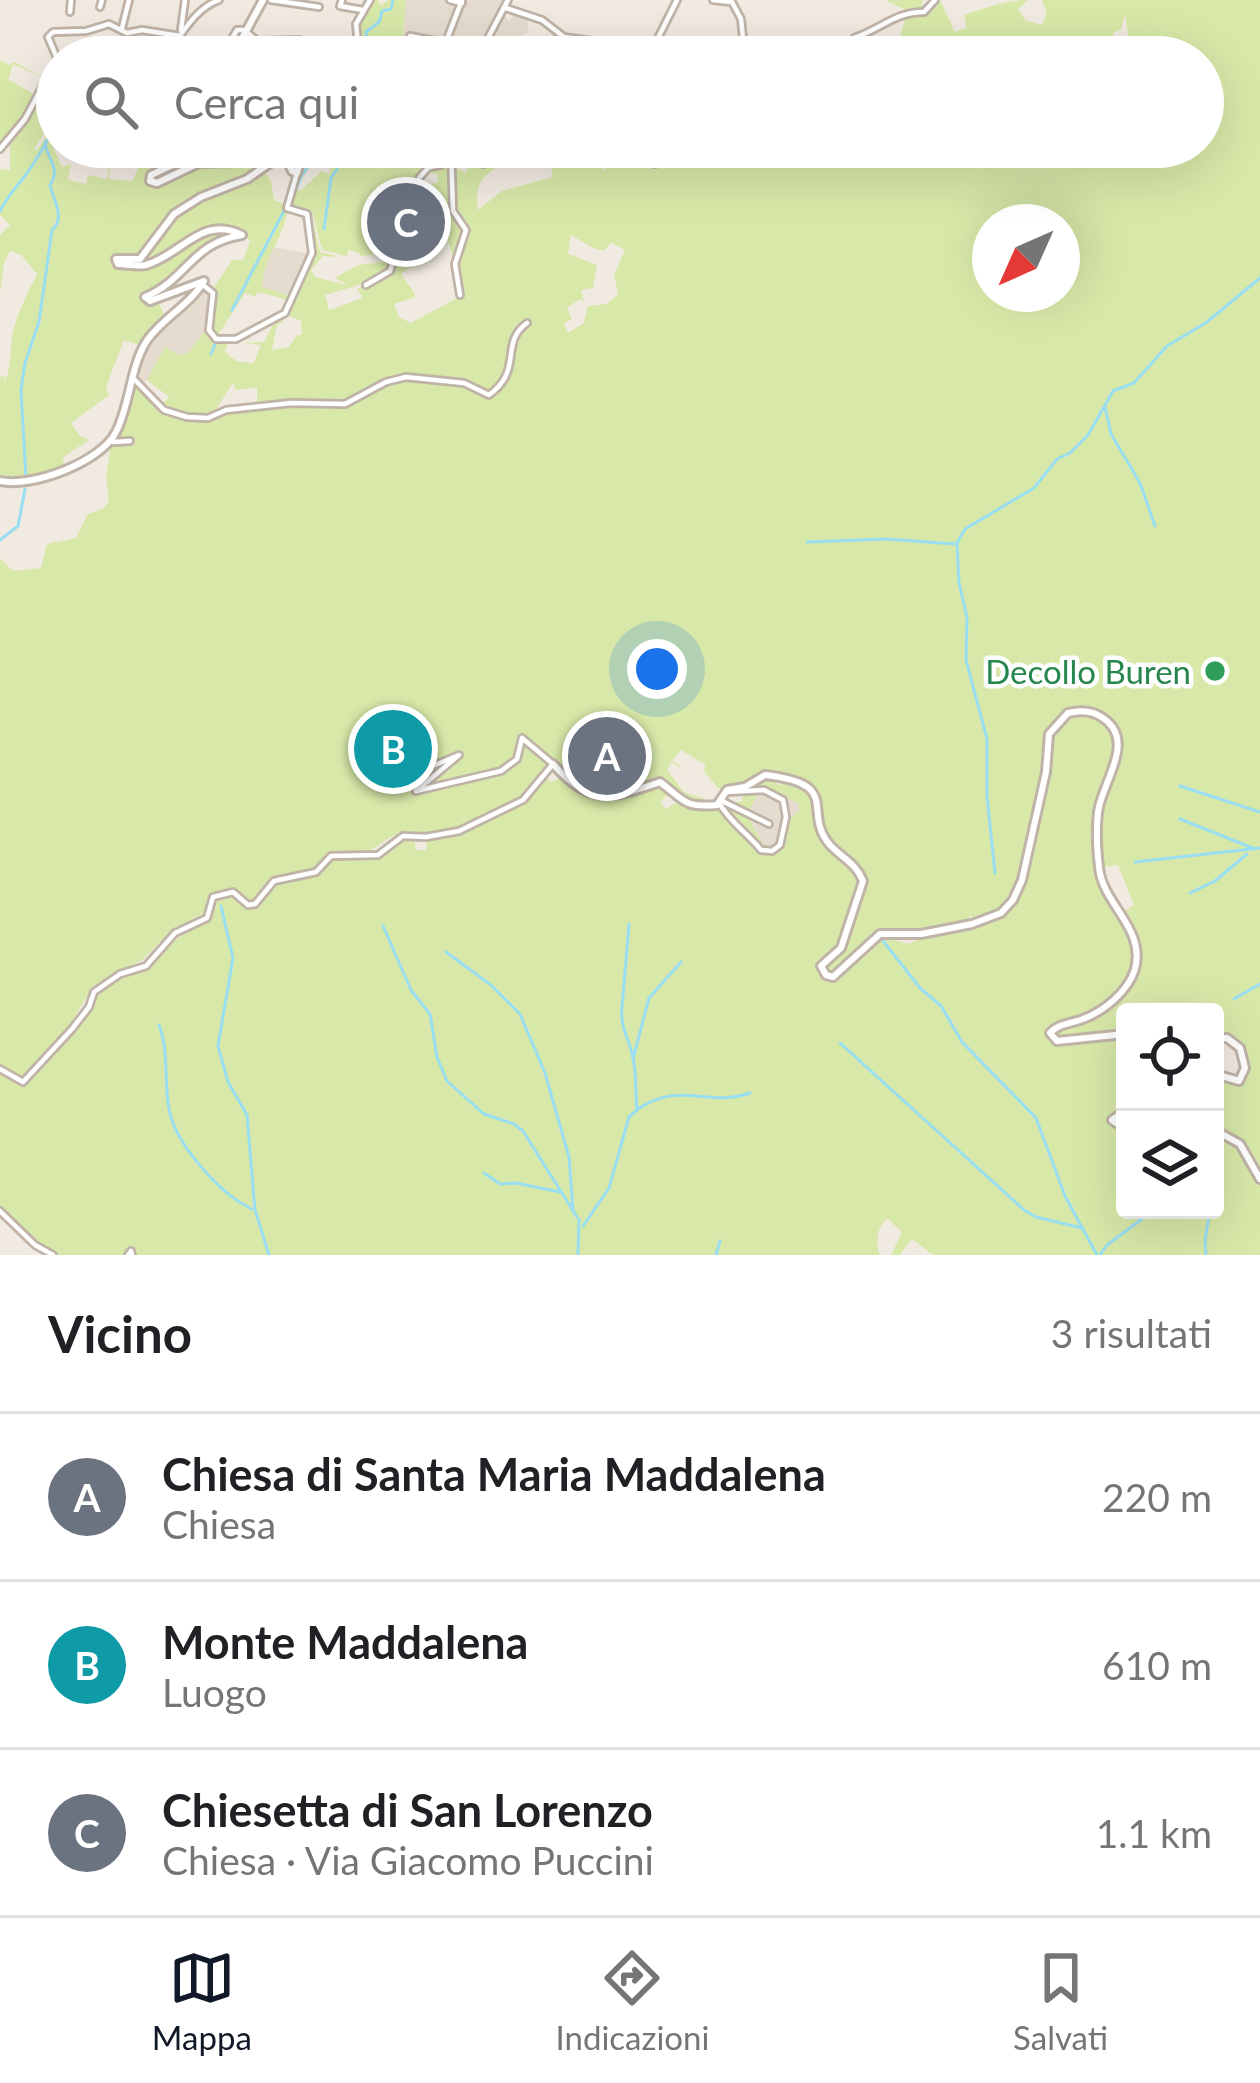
<!DOCTYPE html>
<html lang="it">
<meta charset="utf-8">
<style>
body{margin:0;font-family:Lato,sans-serif;background:#f6f6f6;color:#202124}
.controls{position:absolute;right:36px;bottom:36px;display:grid;overflow:hidden;border-radius:12px;box-shadow:0 12px 48px #0002}
.controls button{width:108px;height:108px;display:grid;place-items:center;padding:0;border:0;border-bottom:3px solid #e0e0e0;background:#fff;color:#202124;font:60px sans-serif}
.compass{position:absolute;left:972px;top:204px;width:108px;height:108px;border-radius:50%;background:#fff;box-shadow:0 12px 48px #0002;rotate:225deg}
.you{position:absolute;left:657px;top:669px;width:42px;height:42px;margin:-30px;border:9px solid #fff;border-radius:50%;background:#1a73e8;box-shadow:0 0 0 18px #1a73e833}
.badge{display:grid;place-items:center;width:78px;height:78px;border-radius:50%;background:#111827;color:#fff;font-size:39px;font-weight:700}
.pin{position:absolute;translate:-50% -50%;border:6px solid #fff;box-shadow:0 3px 12px #0006}
.list{margin:0;padding:0;list-style:none}
h2{display:flex;justify-content:space-between;align-items:center;height:156px;margin:0;padding:0 48px;font-size:51px}
h2 small{font-size:39px;font-weight:400;color:#757577}
.list li{display:grid;grid-template-columns:78px 1fr auto;gap:36px;align-items:center;box-sizing:border-box;height:168px;padding:0 48px;border-top:3px solid #e0e0e0}
.list b{display:block;font-size:45px;white-space:nowrap}
.list p{margin:0;font-size:39px;white-space:nowrap;color:#757577}
.list em{font-size:39px;font-style:normal;color:#757577}
.icon{flex:none;width:66px;height:66px;fill:none;stroke:currentColor;stroke-width:2;stroke-linecap:round;stroke-linejoin:round}
.map{position:relative;flex:none;width:1260px;height:1255px;overflow:hidden}
.search{position:absolute;background:#fff;box-shadow:0 12px 48px #0002;left:36px;right:36px;top:36px;height:132px;display:flex;align-items:center;gap:30px;box-sizing:border-box;padding:0 42px;border-radius:66px;color:#757577;font-size:45px}
.sheet{height:660px;background:#fff}
nav{display:flex;justify-content:space-around;align-items:center;box-sizing:border-box;height:168px;border-top:3px solid #e0e0e0;background:#fff;font-size:33px;color:#757577}
nav a{display:grid;justify-items:center;gap:6px}
nav .on{color:#111827}
.map>svg:first-child{display:block}
</style>
<div class="map">
<svg width="1260" height="1255" viewBox="0 0 1260 1255">
<rect width="100%" height="100%" fill="#f1eae1"/>
<!-- residential -->
<g fill="#e6dbcf">
<path d="M 406,0 L 459,0 L 444,40 L 443,57 L 401,57 Z"/>
<path d="M 463,0 L 507,0 L 491,30 L 504,15 L 509,21 L 516,12 L 527,15 L 528,32 L 500,48 L 501,57 L 446,57 L 448,39 Z"/>
<path d="M 275,247 L 310,254 L 294,281 L 297,284 L 291,296 L 261,287 L 260,270 Z"/>
<path d="M 203,288 L 211,291 L 207,328 L 189,353 L 180,357 L 161,355 L 147,380 L 141,384 L 135,380 L 147,344 Z"/>
<path d="M 760,788 L 798,803 L 799,811 L 774,848 L 763,844 L 747,815 Z"/>
</g>
<!-- green -->
<g fill="#d7e8a8" fill-rule="evenodd">
<path d="M 372,0 L 378,0 L 381,5 L 389,0 L 406,0 L 401,57 L 357,54 L 335,57 L 334,50 L 306,42 L 307,39 L 359,45 L 358,25 Z"/>
<path d="M 885,0 L 923,0 L 921,5 L 928,11 L 940,0 L 955,32 L 967,28 L 964,15 C 986,8 1006,0 1028,0 L 1018,9 L 1026,21 L 1042,25 L 1047,13 L 1042,0 L 1260,0 L 1260,1176 L 1243,1145 L 1215,1129 L 1215,1076 L 1236,1083 L 1243,1080 C 1252,1060 1244,1044 1225,1034 L 1215,1037 L 1215,1012 L 1125,1012 L 1125,1032 L 1053,1037 L 1057,1028 C 1122,1011 1155,978 1123,912 L 1134,905 L 1118,865 L 1101,867 C 1101,848 1098,828 1101,809 C 1107,768 1149,708 1070,709 L 1052,723 L 1045,740 L 1042,782 L 1018,890 L 998,913 L 976,921 L 970,915 L 970,922 L 926,931 L 876,934 L 834,975 L 826,973 L 825,963 L 843,947 L 865,876 L 828,839 L 819,798 L 811,787 L 766,772 L 743,786 L 718,788 L 703,770 L 706,765 L 681,750 L 672,760 L 686,771 L 671,762 L 667,770 L 684,792 L 717,803 L 679,800 L 661,781 L 619,794 L 590,795 L 614,797 L 658,784 L 669,793 L 660,802 L 666,809 L 677,802 L 692,807 L 716,806 L 727,817 L 723,802 L 742,802 L 743,790 L 761,777 L 778,779 L 776,784 L 781,785 L 783,780 C 839,800 802,813 828,845 C 839,858 854,863 862,879 L 839,949 L 821,964 L 823,974 L 835,978 L 879,936 L 909,944 C 948,923 1005,934 1023,883 C 1034,849 1041,810 1048,776 C 1050,761 1046,744 1053,730 C 1058,719 1070,712 1082,713 C 1147,716 1097,787 1096,818 C 1096,835 1095,857 1098,873 C 1111,929 1178,962 1094,1012 C 1080,1019 1065,1021 1052,1028 L 1048,1037 L 1059,1047 L 1073,1039 L 1125,1036 L 1125,1108 L 1110,1118 L 1115,1125 L 1125,1124 L 1125,1138 L 1118,1142 L 1125,1151 L 1125,1210 L 1215,1210 L 1215,1132 L 1237,1145 L 1260,1181 L 1260,1255 L 933,1255 L 912,1239 L 900,1255 L 891,1255 L 902,1232 L 888,1219 C 877,1224 875,1244 880,1255 L 135,1255 L 130,1249 L 125,1255 L 56,1255 L 32,1239 L 0,1205 L 0,1073 L 17,1083 L 28,1081 L 83,1021 L 98,996 L 117,979 L 147,969 L 178,938 L 210,920 L 218,901 L 233,896 L 248,907 L 256,907 L 276,882 L 316,876 L 336,857 L 380,859 L 406,838 L 415,839 L 415,850 L 426,850 L 427,840 C 475,828 516,814 545,773 L 550,782 L 562,778 L 588,793 L 567,781 L 562,766 L 544,756 L 547,765 L 520,798 L 461,829 L 392,836 L 370,851 L 327,855 L 315,868 L 272,878 L 259,898 L 250,903 L 235,889 L 208,897 L 204,913 L 173,929 L 142,960 L 93,986 L 70,1025 L 22,1078 L 18,1080 L 0,1067 L 0,558 L 13,571 L 41,568 L 47,544 L 76,538 L 88,514 L 103,509 L 109,501 L 106,477 L 110,452 L 99,450 L 119,432 L 134,382 C 144,390 152,403 163,410 C 197,433 242,402 281,410 L 282,404 L 236,409 L 257,405 L 257,387 L 236,390 L 233,383 L 213,414 L 177,414 L 161,406 L 169,397 L 147,380 L 165,347 L 180,356 L 189,352 L 207,328 L 212,338 L 227,344 L 225,352 L 236,361 L 254,363 L 261,345 L 243,343 L 264,342 L 274,323 L 250,334 L 250,339 L 242,337 L 268,320 L 287,322 L 277,324 L 272,350 L 289,347 L 297,335 L 302,335 L 301,321 L 285,314 L 314,255 L 307,212 L 312,217 L 320,252 L 341,257 L 323,256 L 311,270 L 315,277 L 350,286 L 335,278 L 358,265 L 392,261 L 393,252 L 360,256 L 360,253 L 348,250 L 347,256 L 322,250 L 312,211 L 288,207 C 284,241 263,255 262,287 L 291,296 L 289,300 L 257,292 L 255,297 L 245,293 L 219,333 L 221,339 L 211,331 L 213,289 L 232,260 L 243,260 L 250,242 L 243,232 C 188,212 165,275 118,260 L 141,261 C 156,247 161,226 176,215 C 203,194 236,189 263,170 L 271,181 L 274,200 L 288,206 L 294,187 L 300,191 L 322,171 L 329,174 L 332,157 L 325,152 L 319,154 L 296,187 L 302,153 L 308,156 L 312,147 L 370,147 L 376,167 L 389,147 L 399,147 L 405,158 L 422,149 L 427,152 L 423,147 L 443,147 L 444,160 L 446,147 L 451,147 L 452,165 L 465,173 L 472,162 L 483,165 L 497,158 L 499,166 C 479,178 475,187 478,210 L 502,191 L 553,177 L 549,160 L 582,160 L 606,170 L 606,147 L 706,147 L 720,153 L 728,147 L 1203,147 L 1203,57 L 1128,57 L 1123,47 L 1128,34 L 1125,15 L 1121,30 L 1114,32 L 1111,57 L 879,57 C 898,48 904,31 906,10 ZM 429,172 L 437,175 L 438,182 L 420,187 L 431,185 L 433,191 L 415,192 L 408,225 L 404,225 L 400,236 L 402,240 L 431,224 L 443,224 L 459,277 L 456,275 L 457,298 L 411,323 L 399,317 L 394,304 L 415,297 L 415,294 L 401,274 L 411,267 L 404,263 L 404,248 L 399,244 L 390,273 L 357,289 L 363,298 L 329,310 L 325,295 L 366,283 L 389,270 L 397,241 L 384,231 L 392,223 L 395,204 ZM 990,222 L 1062,222 L 1062,294 L 990,294 ZM 571,235 L 595,249 L 605,250 L 611,242 L 625,250 L 614,275 L 618,294 L 607,304 L 588,306 L 584,323 L 568,333 L 564,324 L 572,319 L 567,308 L 580,299 L 584,302 L 581,290 L 593,288 L 597,265 L 568,254 ZM 761,788 L 798,803 L 799,811 L 790,819 L 777,847 L 763,844 L 747,815 Z"/>
<path d="M 0,60 L 10,65 L 14,62 L 46,79 L 13,64 L 8,79 L 35,95 L 22,119 L 0,145 Z"/>
<path d="M 57,64 L 57,114 L 34,149 L 37,150 L 57,120 L 53,136 L 57,135 L 57,141 L 52,145 L 62,167 L 71,164 L 68,180 L 86,184 L 88,175 L 106,179 L 114,147 L 120,147 L 113,155 L 108,179 L 132,181 L 149,147 L 193,147 L 174,162 L 150,173 L 150,184 L 155,187 L 200,164 L 238,163 L 268,149 L 287,148 L 300,157 L 295,171 L 288,159 L 281,156 L 241,180 L 199,195 L 173,212 L 142,256 L 114,257 L 118,267 L 144,267 L 210,232 L 234,234 C 196,237 176,282 143,296 L 146,303 L 157,299 L 166,319 L 142,346 L 124,340 L 106,387 L 109,395 L 71,423 L 79,435 L 89,440 L 62,458 L 66,467 L 22,481 L 0,479 L 0,377 L 5,376 L 4,384 C 14,362 8,349 14,328 C 19,309 29,291 37,274 L 21,255 L 10,251 L 4,263 L 0,292 L 0,235 L 10,225 L 0,215 L 0,169 L 10,170 L 10,137 L 26,118 Z"/>
</g>
<g fill="none" stroke-linecap="round" stroke-linejoin="round">
<!-- stream -->
<g stroke="#9adef2" stroke-width="3">
<path d="M 125,29 L 125,26"/>
<path d="M 369,57 L 366,32 L 379,22 L 382,11 L 391,9 L 393,0"/>
<path d="M 290,204 L 302,175 L 322,147"/>
<path d="M 0,211 C 7,197 14,190 24,177 C 37,161 44,144 57,126"/>
<path d="M 324,229 L 331,178 L 352,147"/>
<path d="M 232,310 L 284,211"/>
<path d="M 211,354 L 216,342"/>
<path d="M 1105,407 L 1111,434 L 1140,483 L 1155,526"/>
<path d="M 26,478 L 21,390 L 25,363 L 39,322 L 52,230 C 66,218 53,199 50,185 C 62,168 46,158 45,142"/>
<path d="M 0,540 L 18,526 L 25,489"/>
<path d="M 807,542 L 886,539 L 955,544"/>
<path d="M 957,543 L 965,529 L 1034,488 L 1057,459 L 1070,453 L 1088,435 L 1113,391 L 1134,383 L 1167,346 L 1207,322 L 1260,278"/>
<path d="M 957,544 L 959,583 L 967,617 L 966,660 L 987,739 L 987,796 L 995,873"/>
<path d="M 1180,786 L 1260,812"/>
<path d="M 1180,819 L 1255,849"/>
<path d="M 1135,862 L 1260,848"/>
<path d="M 1190,893 L 1215,881 L 1247,854"/>
<path d="M 221,906 L 233,958 L 218,1046 L 228,1082 L 247,1115 L 255,1210 L 269,1255"/>
<path d="M 383,926 L 411,990 L 430,1014 L 437,1057 L 447,1081 L 484,1114 L 514,1124 L 523,1131 L 577,1217"/>
<path d="M 880,937 L 920,988 L 941,1006 L 962,1042 L 1036,1118 L 1065,1196 L 1097,1255"/>
<path d="M 446,952 L 491,985 L 520,1014 L 545,1073 L 569,1157 L 573,1211"/>
<path d="M 1234,999 L 1260,984"/>
<path d="M 159,1025 C 169,1051 164,1083 169,1109 C 175,1144 221,1195 252,1209"/>
<path d="M 840,1043 L 1024,1210 L 1036,1217 L 1082,1228"/>
<path d="M 633,1059 L 649,998 L 681,962"/>
<path d="M 638,1109 C 682,1080 707,1108 750,1093"/>
<path d="M 1215,1151 L 1222,1173 L 1215,1201"/>
<path d="M 484,1173 L 500,1184 L 516,1183 L 560,1192"/>
<path d="M 583,1226 L 609,1188 L 629,1117 L 637,1110 C 635,1092 637,1070 632,1053 C 628,1038 620,1025 622,1008 C 624,981 627,952 629,924"/>
<path d="M 578,1255 L 579,1219"/>
<path d="M 716,1255 L 720,1241"/>
<path d="M 1100,1255 L 1107,1245 L 1154,1210"/>
<path d="M 1206,1255 L 1205,1240 L 1210,1210"/>
</g>
<!-- minor casing -->
<g stroke="#c0b3a7" stroke-width="10">
<g id="minor">
<path d="M 271,0 L 319,7"/>
<path d="M 342,0 L 340,6 L 363,10"/>
<path d="M 450,0 L 462,3"/>
<path d="M 713,0 L 732,2 L 741,19 L 745,57"/>
<path d="M 100,7 L 102,0"/>
<path d="M 506,8 L 542,20 L 564,37 L 607,43 L 629,57"/>
<path d="M 70,12 L 71,0"/>
<path d="M 122,28 L 129,0"/>
<path d="M 181,30 L 185,0"/>
<path d="M 410,36 L 446,43"/>
<path d="M 854,38 C 881,29 895,12 924,12 L 935,0"/>
<path d="M 569,40 L 599,57"/>
<path d="M 264,41 L 300,40 L 307,44"/>
<path d="M 358,44 L 356,24 L 370,0"/>
<path d="M 175,46 L 186,51 L 187,57"/>
<path d="M 163,57 C 182,37 192,10 219,0"/>
<path d="M 221,57 L 237,30 L 244,30 L 261,44 L 284,50"/>
<path d="M 445,57 L 447,39 L 462,0"/>
<path d="M 478,57 L 508,0"/>
<path d="M 657,57 L 658,38 L 677,0"/>
<path d="M 57,58 L 48,37 L 53,32 L 86,31 L 109,24 L 127,33 L 142,30 L 180,36"/>
<path d="M 451,147 L 453,211 L 466,230 L 455,264 L 460,295"/>
<path d="M 454,147 L 466,157 L 483,164 L 498,156"/>
<path d="M 0,149 L 25,119 L 57,59"/>
<path d="M 227,162 L 250,147"/>
<path d="M 655,164 L 652,162 L 654,158 L 678,161 L 701,147"/>
<path d="M 203,285 L 213,293 L 209,330 L 216,339 L 236,339 L 285,313 L 312,253 L 307,214 L 287,208 L 297,173"/>
<path d="M 366,285 L 390,271 L 419,178 L 429,167 L 441,165 L 445,147"/>
<path d="M 135,380 L 164,410 L 187,417 L 208,418 L 226,410 L 291,403 L 345,404 L 386,382 L 406,377 L 464,383 L 489,395 C 524,370 499,343 527,323"/>
<path d="M 113,437 L 113,442 L 130,441"/>
<path d="M 416,791 L 459,755 L 435,765"/>
<path d="M 720,800 L 769,824"/>
<path d="M 719,803 C 731,823 747,833 761,850 L 772,851 L 780,845 L 786,817 L 783,800 L 764,790 L 726,792"/>
<path d="M 0,1069 L 23,1082 L 72,1029 L 89,1007 L 94,992 L 120,974 L 146,966 L 175,933 L 207,918 L 213,897 L 233,892 L 248,905 L 255,904 L 274,881 L 316,872 L 331,856 L 378,855 L 403,836 L 426,837 L 459,831 L 523,800 L 553,764 L 522,738 L 517,759 L 501,771 L 416,791"/>
<path d="M 0,1211 L 35,1245 L 53,1255"/>
<path d="M 128,1255 L 131,1251 L 132,1255"/>
</g>
</g>
<!-- tertiary casing -->
<g stroke="#c0b3a7" stroke-width="12">
<g id="tertiary">
<path d="M 232,57 L 263,0"/>
<path d="M 197,147 L 181,161 L 151,175 L 150,181 L 157,183 L 199,163 L 237,162 L 268,147"/>
<path d="M 0,481 C 32,488 101,462 116,432 C 130,405 130,368 146,342 C 161,319 190,305 204,281 L 150,301 L 145,297 C 188,279 191,243 242,235 C 203,214 181,255 146,265 C 137,267 127,264 118,264 L 116,259 L 140,259 L 174,214 L 201,197 L 247,179 L 276,159 L 287,160 L 292,171 L 297,173 L 301,156 L 288,147"/>
<path d="M 553,764 C 590,806 611,799 660,782 C 684,800 683,808 717,805 L 727,790 L 745,787 L 765,775 C 844,784 801,812 830,845 C 842,858 856,863 863,881 L 841,948 L 821,966 L 826,975 L 833,977 L 880,934 L 921,934 L 972,924 L 1001,913 L 1013,900 L 1022,880 L 1046,772 L 1049,734 L 1068,713 C 1080,710 1092,710 1103,718 C 1137,741 1102,782 1098,812 C 1096,829 1097,850 1099,867 C 1102,904 1146,928 1135,969 C 1128,992 1104,1011 1083,1019 C 1070,1024 1059,1023 1050,1033 L 1057,1041 L 1125,1034"/>
<path d="M 1215,1039 L 1227,1038 L 1240,1048 L 1245,1068 L 1239,1081 L 1215,1074"/>
<path d="M 1125,1111 L 1112,1120 L 1116,1123 L 1125,1121"/>
<path d="M 1215,1130 L 1240,1144 L 1260,1179"/>
</g>
</g>
<!-- minor -->
<use href="#minor" stroke="#fff" stroke-width="4.5"/>
<!-- tertiary -->
<use href="#tertiary" stroke="#fff" stroke-width="6"/>
</g>
<!-- markers -->
<circle fill="#2e9e5b" stroke="#fff" stroke-width="4.5" cx="1215" cy="671" r="12"/>
<g text-anchor="middle" dominant-baseline="central" stroke-width="9" stroke-linejoin="round" paint-order="stroke">
<!-- leisure labels -->
<g font-size="33" fill="#27864d" stroke="#fff" text-anchor="end">
<text x="1191" y="671">Decollo Buren</text>
</g>
</g>
</svg>
<div class="controls">
<button><svg class="icon" aria-label="locate" viewBox="0 0 24 24"><circle cx="12" cy="12" r="6"/><path d="M12 2v4M12 18v4M2 12h4M18 12h4"/></svg></button>
<button><svg class="icon" aria-label="layers" viewBox="0 0 24 24"><path d="M12 4l9 5-9 5-9-5zM3 14l9 5 9-5"/></svg></button>
</div>
<svg class="compass" viewBox="-18 -18 36 36"><path d="M0-13l5 13h-10z" fill="#e53935"/><path d="M0 13l5-13h-10z" fill="#757577"/></svg>
<div class="you"></div>
<div class="pin badge" style="left:607px;top:756px;background:#6b7280">A</div>
<div class="pin badge" style="left:393px;top:749px;background:#0f9aa8">B</div>
<div class="pin badge" style="left:406px;top:222px;background:#6b7280">C</div>
<div class="search"><svg class="icon" aria-label="search" viewBox="0 0 24 24"><circle cx="10" cy="10" r="6"/><path d="M15 15l6 6"/></svg>Cerca qui</div>
</div>
<section class="sheet">
<h2>Vicino<small>3 risultati</small></h2>
<ul class="list">
<li><span class="badge" style="background:#6b7280">A</span><div><b>Chiesa di Santa Maria Maddalena</b><p>Chiesa</p></div><em>220 m</em></li>
<li><span class="badge" style="background:#0f9aa8">B</span><div><b>Monte Maddalena</b><p>Luogo</p></div><em>610 m</em></li>
<li><span class="badge" style="background:#6b7280">C</span><div><b>Chiesetta di San Lorenzo</b><p>Chiesa · Via Giacomo Puccini</p></div><em>1.1 km</em></li>
</ul>
</section>
<nav>
<a class="on"><svg class="icon" aria-label="map" viewBox="0 0 24 24"><path d="M3 6l6-2 6 2 6-2v14l-6 2-6-2-6 2zM9 4v14M15 6v14"/></svg>Mappa</a>
<a><svg class="icon" aria-label="directions" viewBox="0 0 24 24"><path d="M12 3l9 9-9 9-9-9zM9 14v-3h6M13 9l2 2-2 2"/></svg>Indicazioni</a>
<a><svg class="icon" aria-label="saved" viewBox="0 0 24 24"><path d="M7 4h10v16l-5-4-5 4z"/></svg>Salvati</a>
</nav>
